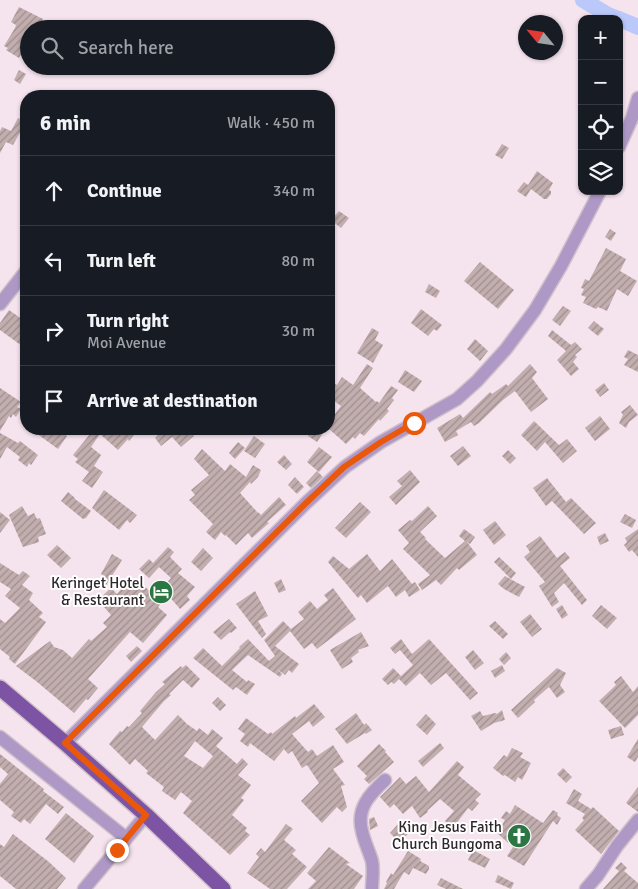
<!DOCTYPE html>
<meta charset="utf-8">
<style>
body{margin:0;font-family:Signika,sans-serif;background:#20242c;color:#f1f3f6}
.controls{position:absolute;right:15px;top:15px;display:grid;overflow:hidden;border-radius:10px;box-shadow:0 1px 4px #0004}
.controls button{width:45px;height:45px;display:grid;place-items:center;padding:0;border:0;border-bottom:1px solid #363941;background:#171b24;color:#f1f3f6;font:25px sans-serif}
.compass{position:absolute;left:518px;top:15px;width:45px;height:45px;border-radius:50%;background:#171b24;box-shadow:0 1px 4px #0004;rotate:299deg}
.stop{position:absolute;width:15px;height:15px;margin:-11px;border:4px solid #ea580c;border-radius:50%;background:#fff}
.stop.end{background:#ea580c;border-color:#fff;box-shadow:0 1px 5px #0008}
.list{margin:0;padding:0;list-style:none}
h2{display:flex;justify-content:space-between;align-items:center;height:65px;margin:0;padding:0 20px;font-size:21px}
h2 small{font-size:16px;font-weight:400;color:#9ea1a6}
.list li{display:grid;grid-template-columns:32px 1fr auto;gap:15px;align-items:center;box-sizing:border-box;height:70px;padding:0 20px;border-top:1px solid #363941}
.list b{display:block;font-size:19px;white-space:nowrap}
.list p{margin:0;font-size:16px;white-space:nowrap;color:#9ea1a6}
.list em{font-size:16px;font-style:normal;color:#9ea1a6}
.icon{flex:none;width:28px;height:28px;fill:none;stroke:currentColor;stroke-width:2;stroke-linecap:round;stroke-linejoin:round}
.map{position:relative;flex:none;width:638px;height:889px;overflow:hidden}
.search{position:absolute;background:#171b24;box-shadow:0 1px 4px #0004;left:20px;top:20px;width:315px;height:55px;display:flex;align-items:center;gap:12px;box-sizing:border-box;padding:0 18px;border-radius:28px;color:#9ea1a6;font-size:19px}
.panel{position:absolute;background:#171b24;box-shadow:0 1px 4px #0004;left:20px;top:90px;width:315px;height:345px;border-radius:20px}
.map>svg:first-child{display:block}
</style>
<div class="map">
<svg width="638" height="889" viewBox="0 0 638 889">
<defs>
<pattern id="building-hatch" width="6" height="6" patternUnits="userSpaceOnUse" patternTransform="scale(1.25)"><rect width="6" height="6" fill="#c3aeaf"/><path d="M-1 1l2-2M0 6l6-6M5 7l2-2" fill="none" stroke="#9f8e8f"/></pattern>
</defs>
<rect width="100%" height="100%" fill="#f5e3ee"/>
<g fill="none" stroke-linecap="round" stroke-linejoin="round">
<!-- river -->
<g stroke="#bac8fa" stroke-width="16">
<path d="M 583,0 L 608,15 L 618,19"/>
<path d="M 619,19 L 638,27"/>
</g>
</g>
<!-- building -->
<g fill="url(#building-hatch)" fill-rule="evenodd">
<path d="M 19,7 L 43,19 L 38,29 L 29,29 L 29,42 L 19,58 L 6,50 L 8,48 L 4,46 L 15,28 L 16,25 L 11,22 Z"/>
<path d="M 19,70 L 26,74 L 20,84 L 14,80 Z"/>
<path d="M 18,118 L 26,122 L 13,145 L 6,142 L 0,153 L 0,131 L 2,127 L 11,131 Z"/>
<path d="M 502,144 L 509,148 L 502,159 L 495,155 Z"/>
<path d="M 537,171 L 553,183 L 549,190 L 551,191 L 551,194 L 547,199 L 544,199 L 531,189 L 526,197 L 517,191 L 524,182 L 528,185 Z"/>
<path d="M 339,211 L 349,218 L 341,228 L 331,220 Z"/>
<path d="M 610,229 L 616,233 L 611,241 L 605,237 Z"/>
<path d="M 606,248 L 626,259 L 620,271 L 637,281 L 628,296 L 617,289 L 607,311 L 598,307 L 596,309 L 583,303 L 586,297 L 581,295 L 584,289 L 581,288 L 585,279 L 589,281 Z"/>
<path d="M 480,262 L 514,290 L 498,309 L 464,281 Z"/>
<path d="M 429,284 L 440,291 L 436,298 L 425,292 Z"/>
<path d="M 563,306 L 571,311 L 560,326 L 552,320 Z"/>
<path d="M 421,309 L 442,325 L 437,331 L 434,329 L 428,336 L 411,323 Z"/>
<path d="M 9,310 L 26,322 L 26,349 L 0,330 L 0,323 Z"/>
<path d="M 594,321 L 604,329 L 598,336 L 588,328 Z"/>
<path d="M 372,328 L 379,332 L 375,340 L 383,345 L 373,363 L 357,353 Z"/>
<path d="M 552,330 L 571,345 L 575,342 L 582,349 L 575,355 L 577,357 L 573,362 L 579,369 L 571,376 L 557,360 L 566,351 L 548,336 Z"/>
<path d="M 475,339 L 488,351 L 480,361 L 467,349 Z"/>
<path d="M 628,350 L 638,355 L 638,372 L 624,365 L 628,359 L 624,357 Z"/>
<path d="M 367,364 L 373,368 L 360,388 L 376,402 L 377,401 L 379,403 L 391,386 L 398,390 L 392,398 L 394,400 L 387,409 L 389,411 L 380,421 L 379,419 L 364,436 L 360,433 L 355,439 L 353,437 L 346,444 L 329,429 L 329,422 L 341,406 L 329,397 L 329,381 L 337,385 L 342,377 L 353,385 Z"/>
<path d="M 530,364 L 537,372 L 532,378 L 548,399 L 531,412 L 515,391 L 503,400 L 479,423 L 474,426 L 471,422 L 456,431 L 458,435 L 445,442 L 437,428 L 460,414 L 463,418 L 490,392 L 492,394 L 506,384 L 508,386 Z"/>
<path d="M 405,370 L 422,381 L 414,392 L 398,382 Z"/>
<path d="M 604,383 L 609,390 L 600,397 L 595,390 Z"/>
<path d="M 0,388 L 21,402 L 17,407 L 21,409 L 16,417 L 13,414 L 11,418 L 9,416 L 0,431 Z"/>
<path d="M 630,405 L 638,415 L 629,422 L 626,428 L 619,423 L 623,415 L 621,412 Z"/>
<path d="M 600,416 L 610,429 L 595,441 L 585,428 Z"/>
<path d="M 534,421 L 559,445 L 567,439 L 577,451 L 563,463 L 545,442 L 537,451 L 521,435 Z"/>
<path d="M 40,429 L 58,429 L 67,436 L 58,449 L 36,433 Z"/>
<path d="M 94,429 L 136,429 L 133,433 L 134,435 L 129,441 L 128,439 L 118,450 L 100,434 L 91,447 L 101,455 L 94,466 L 103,472 L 92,488 L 82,481 L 89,472 L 75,462 L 78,459 L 73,455 Z"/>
<path d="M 153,429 L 183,429 L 179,432 L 180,433 L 185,429 L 188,429 L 194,436 L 181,447 L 172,437 L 161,446 L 155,438 L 158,435 Z"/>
<path d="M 313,429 L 316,429 L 323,433 L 317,442 L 308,436 Z"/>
<path d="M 0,433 L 18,443 L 20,441 L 38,455 L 31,465 L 29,463 L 27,467 L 18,460 L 20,457 L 7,447 L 0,459 Z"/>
<path d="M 254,436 L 265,444 L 255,458 L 244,451 Z"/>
<path d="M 238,442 L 245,448 L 235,459 L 229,453 Z"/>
<path d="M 463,446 L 471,456 L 458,466 L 450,456 Z"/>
<path d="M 319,447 L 332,457 L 319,472 L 307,462 Z"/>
<path d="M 202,449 L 225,471 L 230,464 L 246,477 L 253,465 L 261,470 L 258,477 L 251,484 L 250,482 L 240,493 L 258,513 L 258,512 L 261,515 L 279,497 L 286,505 L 267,522 L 269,523 L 252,538 L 248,533 L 236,545 L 226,535 L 225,536 L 221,532 L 215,540 L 206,532 L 213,524 L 189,500 L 195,495 L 191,490 L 209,475 L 194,459 Z"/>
<path d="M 508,450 L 516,458 L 510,464 L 502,456 Z"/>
<path d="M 284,455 L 292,464 L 286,470 L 277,462 Z"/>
<path d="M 410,470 L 420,482 L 396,505 L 389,497 L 402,486 L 397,481 Z"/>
<path d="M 317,471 L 323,477 L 311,488 L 306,483 Z"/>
<path d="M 295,477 L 304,487 L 297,494 L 288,485 Z"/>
<path d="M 547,478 L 566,502 L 571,498 L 596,523 L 584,534 L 552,501 L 546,506 L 533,488 Z"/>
<path d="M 104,490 L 137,515 L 130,523 L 127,520 L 119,530 L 92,508 Z"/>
<path d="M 68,492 L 75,498 L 75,499 L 91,511 L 86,518 L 83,519 L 61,501 Z"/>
<path d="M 360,502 L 371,512 L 346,538 L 335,528 Z"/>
<path d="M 22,506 L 28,516 L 34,513 L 37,519 L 40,518 L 46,534 L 38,537 L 39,542 L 23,547 L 9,515 Z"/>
<path d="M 428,506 L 437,516 L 420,532 L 426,538 L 425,539 L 445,558 L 465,541 L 459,536 L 464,529 L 475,537 L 470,544 L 467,542 L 477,555 L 459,570 L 457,568 L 441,585 L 436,580 L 422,590 L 418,584 L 430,575 L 403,549 L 409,543 L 398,530 L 410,520 L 412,521 Z"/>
<path d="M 0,512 L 10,520 L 0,533 Z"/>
<path d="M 625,514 L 636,520 L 632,528 L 620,522 Z"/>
<path d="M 495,521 L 506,535 L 494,545 L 483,530 Z"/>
<path d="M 638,529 L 638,557 L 632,550 L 629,552 L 624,545 L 627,542 L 625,538 Z"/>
<path d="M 605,533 L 609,541 L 600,545 L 597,537 Z"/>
<path d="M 540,536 L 557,558 L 565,552 L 570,558 L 560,566 L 587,600 L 582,605 L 564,583 L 554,593 L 559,602 L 552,607 L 539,586 L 545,582 L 524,557 L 530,552 L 526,546 Z"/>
<path d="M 57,545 L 71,558 L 61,568 L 47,555 Z"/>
<path d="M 168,547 L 174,552 L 170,557 L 182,569 L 178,573 L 195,587 L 187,596 L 190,600 L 180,609 L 168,595 L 158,607 L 167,615 L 143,643 L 130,632 L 88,679 L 98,688 L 88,700 L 86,699 L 74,713 L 36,681 L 16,666 L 50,641 L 54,647 L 63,650 L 72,658 L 89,639 L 91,641 L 107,627 L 103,623 L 111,615 L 98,600 L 111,588 L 117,594 L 129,580 L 137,587 L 141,583 L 155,596 L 171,578 L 159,567 L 149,578 L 139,569 L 149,559 L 153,563 Z"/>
<path d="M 203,548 L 213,558 L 201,571 L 191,562 Z"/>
<path d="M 112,554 L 122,560 L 103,590 L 97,584 L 104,576 L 101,574 Z"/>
<path d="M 367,554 L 380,571 L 392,559 L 412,584 L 415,582 L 420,590 L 409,597 L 405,590 L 396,597 L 388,586 L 367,603 L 361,595 L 358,598 L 328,562 L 333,556 L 349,569 Z"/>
<path d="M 499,557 L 516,573 L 511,579 L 494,562 Z"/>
<path d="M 0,563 L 19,575 L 23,571 L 30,576 L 22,585 L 33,593 L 29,600 L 43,613 L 39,617 L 46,622 L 15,664 L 9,659 L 10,657 L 0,649 L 0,619 L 5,623 L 20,608 L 5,596 L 11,589 L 0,582 Z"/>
<path d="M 505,576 L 525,587 L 519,597 L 504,589 L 498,584 Z"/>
<path d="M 281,579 L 286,590 L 279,593 L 274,583 Z"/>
<path d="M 333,588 L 356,619 L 317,649 L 312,643 L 304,649 L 290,631 L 275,646 L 299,664 L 292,673 L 289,670 L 285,675 L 277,669 L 282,674 L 280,677 L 248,655 L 232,670 L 247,682 L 248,680 L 255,684 L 247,695 L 236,687 L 233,690 L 193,658 L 203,648 L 222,666 L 240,648 L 239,647 L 248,639 L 269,661 L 275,656 L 264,640 L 283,621 L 291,629 L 304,619 L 298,612 L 310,601 L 317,609 L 328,600 L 324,595 Z"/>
<path d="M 255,591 L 268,616 L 258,621 L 266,634 L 262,638 L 236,604 Z"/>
<path d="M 562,605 L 568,615 L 562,619 L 556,609 Z"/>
<path d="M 601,605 L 617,618 L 607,629 L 592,616 Z"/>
<path d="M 530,614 L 542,629 L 532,637 L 520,622 Z"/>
<path d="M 229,619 L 237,628 L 231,633 L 230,632 L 221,640 L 213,632 Z"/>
<path d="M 495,621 L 508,634 L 503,639 L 489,626 Z"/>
<path d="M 361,632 L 369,646 L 358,650 L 359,652 L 351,658 L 353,662 L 342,669 L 330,650 Z"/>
<path d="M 401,639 L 412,654 L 429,639 L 478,693 L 470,700 L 446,673 L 431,685 L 420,673 L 406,686 L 399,679 L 394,684 L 391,682 L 388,685 L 382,679 L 393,668 L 401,676 L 413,665 L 400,650 L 395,654 L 390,648 Z"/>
<path d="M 137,646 L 142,651 L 131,662 L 126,656 Z"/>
<path d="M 473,650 L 484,663 L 475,670 L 465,657 Z"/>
<path d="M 506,652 L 511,658 L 504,665 L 499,659 Z"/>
<path d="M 186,665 L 200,679 L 192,688 L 183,680 L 169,694 L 171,695 L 164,701 L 142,727 L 155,740 L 178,715 L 187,724 L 197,731 L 199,728 L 208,735 L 212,729 L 223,738 L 216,746 L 237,764 L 242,758 L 248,764 L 238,775 L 251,785 L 241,798 L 244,800 L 232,815 L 247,828 L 245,831 L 250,835 L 230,855 L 183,813 L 192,801 L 181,792 L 175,800 L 162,791 L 164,787 L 146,773 L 148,771 L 135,759 L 130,765 L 109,744 L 120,731 L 122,732 L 127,726 L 129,727 L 142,713 L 140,711 L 156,692 L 165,684 L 162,682 L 181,666 L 182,668 ZM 195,741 L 213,756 L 203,768 L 184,756 Z"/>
<path d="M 502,665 L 505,671 L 495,678 L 491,671 Z"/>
<path d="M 557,668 L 566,673 L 560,685 L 565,692 L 557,698 L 549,687 L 534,700 L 535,702 L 518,718 L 511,710 Z"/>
<path d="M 621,676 L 633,692 L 638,686 L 638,715 L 625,728 L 599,701 L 616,685 L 614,682 Z"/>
<path d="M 218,697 L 226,705 L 220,711 L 212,703 Z"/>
<path d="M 314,704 L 325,717 L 313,727 L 309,721 L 292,734 L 308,752 L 312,749 L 317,756 L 333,745 L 344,762 L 333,769 L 345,785 L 341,786 L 347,807 L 342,812 L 337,807 L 322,823 L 301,801 L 319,783 L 307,765 L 302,768 L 292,751 L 288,754 L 284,749 L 274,761 L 250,743 L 248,747 L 240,741 L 245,734 L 238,729 L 246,718 L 268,734 L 271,732 L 272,734 L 295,716 L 296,718 Z"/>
<path d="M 502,710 L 505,720 L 494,723 L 481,731 L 471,716 L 480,711 L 483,716 L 495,713 L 497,714 Z"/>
<path d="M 356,713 L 364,725 L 366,723 L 372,730 L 366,734 L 365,733 L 347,744 L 335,729 Z"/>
<path d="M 426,714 L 436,724 L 427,735 L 416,725 Z"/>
<path d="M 621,726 L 624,735 L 611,739 L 608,730 Z"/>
<path d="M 638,739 L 638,757 L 635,762 L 627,757 Z"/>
<path d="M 440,743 L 444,748 L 423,767 L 418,761 Z"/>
<path d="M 379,744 L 386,751 L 385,752 L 394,762 L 369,784 L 364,779 L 367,776 L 357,766 Z"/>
<path d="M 512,748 L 523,753 L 520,757 L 531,763 L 522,780 L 518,777 L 515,782 L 505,775 L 503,776 L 493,768 L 504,755 L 507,757 Z"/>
<path d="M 0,754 L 44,789 L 43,791 L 64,807 L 58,814 L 46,804 L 30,824 L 24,819 L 21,823 L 11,816 L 14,812 L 0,800 L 0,784 L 8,774 L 0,767 Z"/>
<path d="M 457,761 L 464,767 L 458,775 L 481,794 L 475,800 L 479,803 L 472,811 L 468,808 L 453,828 L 445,821 L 454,811 L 440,799 L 427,811 L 428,812 L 420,818 L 412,806 L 403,814 L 394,804 L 390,808 L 380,797 L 400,777 L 406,784 L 416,776 L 429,792 Z"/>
<path d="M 563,768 L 572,777 L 566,783 L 557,774 Z"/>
<path d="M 638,787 L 638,812 L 626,803 Z"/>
<path d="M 574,789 L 582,794 L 578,801 L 591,809 L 593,807 L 619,831 L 601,854 L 575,830 L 584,820 L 582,818 L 585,814 L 566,803 Z"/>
<path d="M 515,805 L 543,823 L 553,810 L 558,813 L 557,815 L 561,818 L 557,825 L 553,821 L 524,866 L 507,856 L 513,847 L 497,833 L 505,820 L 501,818 L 506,811 L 510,814 Z"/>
<path d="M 66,813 L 94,836 L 74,863 L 45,839 Z"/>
<path d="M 374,817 L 378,826 L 370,830 L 369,819 Z"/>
<path d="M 286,824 L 293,829 L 284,840 L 296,850 L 292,854 L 307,867 L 287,889 L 270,889 L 247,873 L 259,857 L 256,854 L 261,848 L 265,852 Z"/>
<path d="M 398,824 L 408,834 L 399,842 L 390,833 Z"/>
<path d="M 13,834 L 49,862 L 66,878 L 57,889 L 16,889 L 0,876 L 0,844 L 4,847 Z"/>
<path d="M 329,847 L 350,863 L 346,864 L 363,876 L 354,889 L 308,889 L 316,881 L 307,873 Z"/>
<path d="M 473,850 L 490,859 L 485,868 L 468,860 Z"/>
<path d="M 408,851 L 421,859 L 420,861 L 429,866 L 429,869 L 426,874 L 413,868 L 409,875 L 404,872 L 394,889 L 384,889 L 387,883 L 386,882 L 391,873 L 393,875 Z"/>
<path d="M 621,862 L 627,868 L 624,871 L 638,883 L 638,889 L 603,889 L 619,871 L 615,868 Z"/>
<path d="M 498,875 L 514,883 L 511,889 L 495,882 Z"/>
<path d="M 441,878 L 463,889 L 446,889 L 437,885 Z"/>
</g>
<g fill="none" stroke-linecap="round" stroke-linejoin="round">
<!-- minor casing -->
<g stroke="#d1c1cb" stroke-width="15">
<g id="minor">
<path d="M 619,147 L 632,118 L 638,98"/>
<path d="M 0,304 L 26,271"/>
<path d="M 0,737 L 126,838"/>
<path d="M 65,743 L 306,503 L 345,467 L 381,442 L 457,399 L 477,381 L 506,349 L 535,310 L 561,266 L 600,191"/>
<path d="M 84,889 L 146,815"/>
<path d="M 372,889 C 372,880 374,870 372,861 C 369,851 364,841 362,831 C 356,808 370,794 385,780"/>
<path d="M 586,889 L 598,875 L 617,846 L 638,820"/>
</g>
</g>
<!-- major casing -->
<g stroke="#d1c1cb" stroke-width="18">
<path id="major" d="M 0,688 L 65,743 L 146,815 L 223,889"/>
</g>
<!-- minor -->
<use href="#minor" stroke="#ae99c6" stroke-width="12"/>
<!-- major -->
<use href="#major" stroke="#7d54a4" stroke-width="15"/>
</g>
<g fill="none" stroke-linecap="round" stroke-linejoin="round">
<!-- route -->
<path stroke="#ea580c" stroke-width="6" d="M 117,850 L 146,815 L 65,743 L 306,503 L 344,467 L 381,442 L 414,423"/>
</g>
<!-- icons -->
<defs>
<g id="hotel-disc" transform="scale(1.25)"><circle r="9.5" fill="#2c7644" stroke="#fff"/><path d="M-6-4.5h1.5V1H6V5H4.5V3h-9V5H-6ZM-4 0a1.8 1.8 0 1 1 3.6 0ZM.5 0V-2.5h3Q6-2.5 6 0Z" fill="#fff"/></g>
<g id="church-disc" transform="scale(1.25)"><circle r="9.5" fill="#2c7644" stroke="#fff"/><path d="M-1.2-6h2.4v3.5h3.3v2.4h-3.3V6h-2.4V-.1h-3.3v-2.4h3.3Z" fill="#fff"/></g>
</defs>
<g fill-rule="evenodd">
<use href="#hotel-disc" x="161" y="592"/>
<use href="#church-disc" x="519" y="836"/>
</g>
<g text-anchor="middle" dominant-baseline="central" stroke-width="4" stroke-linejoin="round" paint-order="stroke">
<!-- poi labels -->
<g font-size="15" fill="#2e272b" stroke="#fff" text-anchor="end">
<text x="144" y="583">Keringet Hotel<tspan x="144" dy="17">&amp; Restaurant</tspan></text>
<text x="502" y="827">King Jesus Faith<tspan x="502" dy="17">Church Bungoma</tspan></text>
</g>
</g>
</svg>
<div class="controls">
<button>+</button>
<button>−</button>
<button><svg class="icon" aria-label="locate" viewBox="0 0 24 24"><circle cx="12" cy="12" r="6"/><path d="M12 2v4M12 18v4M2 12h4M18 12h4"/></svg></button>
<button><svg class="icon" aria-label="layers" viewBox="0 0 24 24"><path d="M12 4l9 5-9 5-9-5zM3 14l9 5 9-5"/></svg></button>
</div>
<svg class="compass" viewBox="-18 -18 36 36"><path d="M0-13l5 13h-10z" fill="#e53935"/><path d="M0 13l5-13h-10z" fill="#9ea1a6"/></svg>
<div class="stop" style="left:414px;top:423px"></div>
<div class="stop end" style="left:117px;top:850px"></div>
<div class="search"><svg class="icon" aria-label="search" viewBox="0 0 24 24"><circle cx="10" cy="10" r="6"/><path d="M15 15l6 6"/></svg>Search here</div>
<section class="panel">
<h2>6 min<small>Walk · 450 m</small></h2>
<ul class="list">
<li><svg class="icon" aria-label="ahead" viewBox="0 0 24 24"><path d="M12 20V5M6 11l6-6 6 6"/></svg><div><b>Continue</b></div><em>340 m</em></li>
<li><svg class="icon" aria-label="left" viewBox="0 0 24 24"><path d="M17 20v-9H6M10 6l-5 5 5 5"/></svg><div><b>Turn left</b></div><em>80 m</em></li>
<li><svg class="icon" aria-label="right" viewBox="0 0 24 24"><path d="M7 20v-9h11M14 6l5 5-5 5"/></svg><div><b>Turn right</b><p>Moi Avenue</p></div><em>30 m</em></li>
<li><svg class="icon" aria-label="arrive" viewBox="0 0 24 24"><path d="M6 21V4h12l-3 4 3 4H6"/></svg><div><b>Arrive at destination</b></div></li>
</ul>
</section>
</div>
